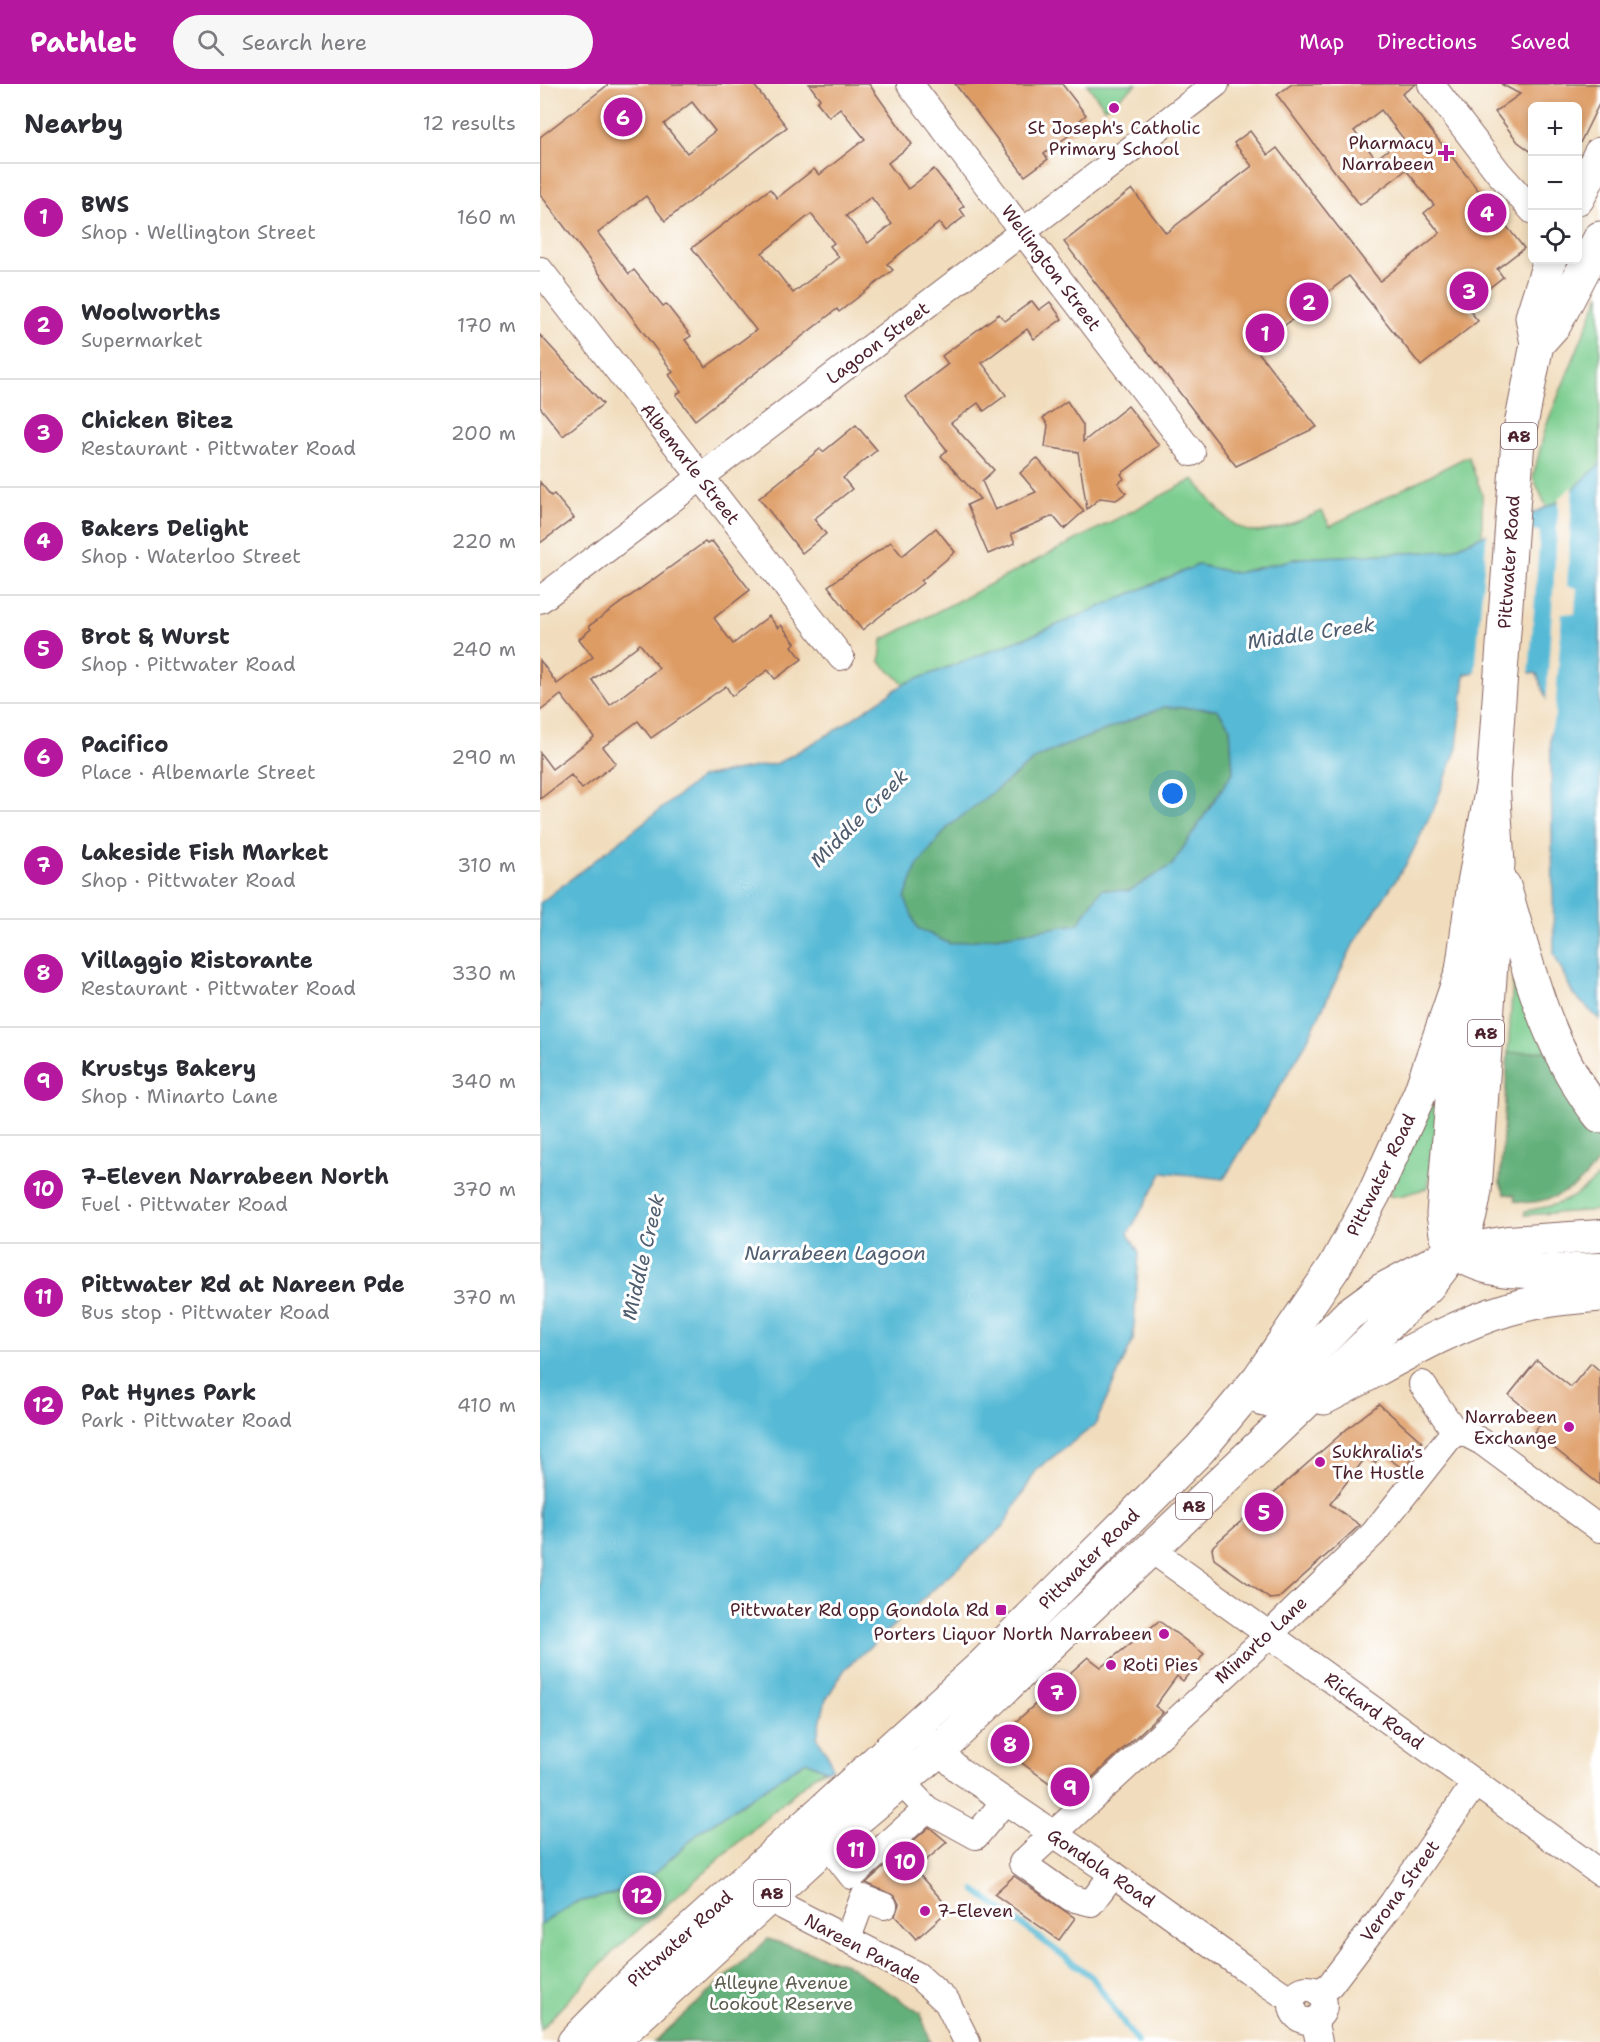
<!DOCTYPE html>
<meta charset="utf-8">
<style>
body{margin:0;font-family:"Shantell Sans",sans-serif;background:#f7f7f7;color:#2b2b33}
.controls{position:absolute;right:18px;top:18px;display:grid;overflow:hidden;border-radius:9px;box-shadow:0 3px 9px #0003}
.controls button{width:54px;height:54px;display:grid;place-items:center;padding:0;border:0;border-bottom:2px solid #e1e1e2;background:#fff;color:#2b2b33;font:30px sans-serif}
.you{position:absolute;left:633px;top:710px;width:21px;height:21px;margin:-15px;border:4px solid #fff;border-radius:50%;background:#1a73e8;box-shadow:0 0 0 9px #1a73e833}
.badge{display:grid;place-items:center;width:39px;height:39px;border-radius:50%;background:#b5179e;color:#fff;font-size:20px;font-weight:700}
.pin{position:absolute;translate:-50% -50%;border:3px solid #fff;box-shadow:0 2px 6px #0006}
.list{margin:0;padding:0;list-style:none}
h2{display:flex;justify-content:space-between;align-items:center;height:78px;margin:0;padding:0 24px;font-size:26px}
h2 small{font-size:20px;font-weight:400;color:#7c7c81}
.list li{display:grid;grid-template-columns:39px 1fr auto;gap:18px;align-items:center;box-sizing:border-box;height:108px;padding:0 24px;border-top:2px solid #e1e1e2}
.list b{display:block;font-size:22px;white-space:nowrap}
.list p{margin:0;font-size:20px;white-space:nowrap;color:#7c7c81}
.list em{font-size:20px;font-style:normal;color:#7c7c81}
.icon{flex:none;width:33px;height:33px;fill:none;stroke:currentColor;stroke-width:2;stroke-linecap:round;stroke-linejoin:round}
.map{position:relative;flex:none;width:1060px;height:1958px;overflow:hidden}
header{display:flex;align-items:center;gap:36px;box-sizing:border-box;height:84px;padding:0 30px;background:#b5179e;color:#fff}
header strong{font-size:28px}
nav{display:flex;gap:33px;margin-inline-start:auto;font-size:21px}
.search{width:420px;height:54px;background:#f7f7f7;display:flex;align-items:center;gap:15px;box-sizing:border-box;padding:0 21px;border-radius:33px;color:#7c7c81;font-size:22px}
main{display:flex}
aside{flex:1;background:#fff}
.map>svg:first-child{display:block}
</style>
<header>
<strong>Pathlet</strong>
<div class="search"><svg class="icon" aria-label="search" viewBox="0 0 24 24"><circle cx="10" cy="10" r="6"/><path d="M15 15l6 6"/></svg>Search here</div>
<nav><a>Map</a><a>Directions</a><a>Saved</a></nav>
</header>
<main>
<aside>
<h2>Nearby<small>12 results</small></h2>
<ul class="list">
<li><span class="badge">1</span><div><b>BWS</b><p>Shop · Wellington Street</p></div><em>160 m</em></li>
<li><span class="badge">2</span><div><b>Woolworths</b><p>Supermarket</p></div><em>170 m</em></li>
<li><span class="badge">3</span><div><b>Chicken Bitez</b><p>Restaurant · Pittwater Road</p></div><em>200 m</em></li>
<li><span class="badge">4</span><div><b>Bakers Delight</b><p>Shop · Waterloo Street</p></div><em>220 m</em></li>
<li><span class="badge">5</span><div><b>Brot &amp; Wurst</b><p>Shop · Pittwater Road</p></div><em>240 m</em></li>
<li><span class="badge">6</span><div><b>Pacifico</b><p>Place · Albemarle Street</p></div><em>290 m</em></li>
<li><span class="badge">7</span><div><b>Lakeside Fish Market</b><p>Shop · Pittwater Road</p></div><em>310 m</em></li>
<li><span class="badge">8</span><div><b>Villaggio Ristorante</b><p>Restaurant · Pittwater Road</p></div><em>330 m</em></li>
<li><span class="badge">9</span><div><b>Krustys Bakery</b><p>Shop · Minarto Lane</p></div><em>340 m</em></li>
<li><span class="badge">10</span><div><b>7-Eleven Narrabeen North</b><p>Fuel · Pittwater Road</p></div><em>370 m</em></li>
<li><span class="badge">11</span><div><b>Pittwater Rd at Nareen Pde</b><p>Bus stop · Pittwater Road</p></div><em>370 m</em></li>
<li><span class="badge">12</span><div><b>Pat Hynes Park</b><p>Park · Pittwater Road</p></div><em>410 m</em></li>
</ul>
</aside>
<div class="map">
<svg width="1060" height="1958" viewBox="0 0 1060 1958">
<rect width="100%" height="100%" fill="#fff"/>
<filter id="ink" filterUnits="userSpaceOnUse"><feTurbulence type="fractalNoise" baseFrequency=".0167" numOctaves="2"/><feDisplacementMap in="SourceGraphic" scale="12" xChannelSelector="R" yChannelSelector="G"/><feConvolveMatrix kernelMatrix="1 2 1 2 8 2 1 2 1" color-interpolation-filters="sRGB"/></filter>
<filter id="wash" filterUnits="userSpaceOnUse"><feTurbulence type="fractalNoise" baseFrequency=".008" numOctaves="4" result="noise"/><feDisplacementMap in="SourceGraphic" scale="24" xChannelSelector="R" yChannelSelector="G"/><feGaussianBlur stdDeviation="1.35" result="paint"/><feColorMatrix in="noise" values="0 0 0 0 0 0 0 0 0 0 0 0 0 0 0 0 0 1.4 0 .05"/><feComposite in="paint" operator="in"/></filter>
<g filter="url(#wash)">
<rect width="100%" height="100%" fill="#f1ddbd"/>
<!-- green -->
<g fill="#7bcd8f" stroke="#62765d" stroke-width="1.5">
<path d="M 547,0 L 597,0 L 565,24 Z"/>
<path d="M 1060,210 L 1060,380 L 1022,416 L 1007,424 L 993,393 L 1006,342 Z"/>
<path d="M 928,372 L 942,410 L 942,452 L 908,467 L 760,474 L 696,489 L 658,481 L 498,549 L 364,600 L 340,578 L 342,556 L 654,395 C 703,461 710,457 782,427 L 790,442 Z"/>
<path d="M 973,897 L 1007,967 L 968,969 Z"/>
<path d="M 906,972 L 888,1104 L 860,1112 L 849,1112 Z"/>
<path d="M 1060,1091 L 1060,1126 L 985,1131 L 985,1127 C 1019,1122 1035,1116 1060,1091 Z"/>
<path d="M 266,1677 L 285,1686 L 275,1691 L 73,1868 L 0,1946 L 0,1841 L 34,1819 L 98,1804 L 162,1746 Z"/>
</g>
<!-- forest -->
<g fill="#64b07a" stroke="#576852" stroke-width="1.5">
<path d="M 624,623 L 677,625 L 690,643 L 693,688 L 632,781 L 589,807 L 562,805 L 538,840 L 410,860 L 377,844 L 364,814 L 377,782 L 408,743 L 499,672 Z"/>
<path d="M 1007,967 L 1060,1047 L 1060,1076 C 1052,1084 1044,1097 1034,1103 C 1019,1113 993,1122 975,1117 L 974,1111 L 965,1110 L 960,1099 L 968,969 Z"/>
<path d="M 228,1855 L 306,1880 L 380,1929 L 391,1958 L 114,1958 Z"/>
</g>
<!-- water -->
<path fill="#57bad6" stroke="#506c80" stroke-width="1.5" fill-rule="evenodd" d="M 1060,380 L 1060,936 L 1033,910 L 1014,870 L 1010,625 L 997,590 L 961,583 L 925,590 L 917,664 L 894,724 L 867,779 L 814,859 L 764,963 L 684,1095 L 623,1088 L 588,1150 L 599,1168 L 593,1256 L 555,1341 L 497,1385 L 463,1443 L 305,1585 L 286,1615 L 277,1653 L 290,1675 L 292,1685 L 285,1686 L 266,1677 L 162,1746 L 98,1804 L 34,1819 L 0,1841 L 0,819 L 162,693 L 238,679 L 291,649 L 364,600 L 498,549 L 658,481 L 696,489 L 760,474 L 908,467 L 1022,416 ZM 624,623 L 677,625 L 690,643 L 693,688 L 632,781 L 589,807 L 562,805 L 538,840 L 410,860 L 377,844 L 365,814 L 377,782 L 408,743 L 499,672 Z"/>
<!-- pier -->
<g fill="#f1ddbd">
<path d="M 1033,402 L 1027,502 L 1037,504 L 1035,530 L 1022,529 L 1015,631 L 1008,658 L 1006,621 L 1019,414 Z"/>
<path d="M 955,443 L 1000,447 L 989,591 L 961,586 L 935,591 L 947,447 Z"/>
</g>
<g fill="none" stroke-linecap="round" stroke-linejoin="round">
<!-- stream -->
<path stroke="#57bad6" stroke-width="6" d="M 435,1806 L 552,1893 L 597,1958"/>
</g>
<g id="blocks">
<!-- building -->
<g fill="#de9c65" fill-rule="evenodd">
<path d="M 69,0 L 213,0 L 247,43 L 125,137 L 106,112 L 58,149 L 89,190 L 94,186 L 123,222 L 126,220 L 151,252 L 145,256 L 166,283 L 216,246 L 152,164 L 230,105 L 237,114 L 274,85 L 279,91 L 325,55 L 300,24 L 289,33 L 277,18 L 280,15 L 269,0 L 329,0 L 372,60 L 348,79 L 368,105 L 394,85 L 424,122 L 420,125 L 425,132 L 405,147 L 399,139 L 347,180 L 353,186 L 299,228 L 297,225 L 155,336 L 136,311 L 141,307 L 129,291 L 133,288 L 0,110 L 0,53 ZM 152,18 L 175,47 L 147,69 L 124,40 ZM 331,113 L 352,140 L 328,159 L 306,132 ZM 271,130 L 294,159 L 290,162 L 299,173 L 253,209 L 222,169 Z"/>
<path d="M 415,0 L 522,0 L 546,31 L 540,36 L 544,40 L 504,70 L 508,75 L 485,92 Z"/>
<path d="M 752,0 L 876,0 L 862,10 L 984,164 L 957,185 L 963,193 L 926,222 L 938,237 L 881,282 L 809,192 L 715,264 L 777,343 L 696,382 L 524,158 L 592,105 L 626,149 L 712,82 L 694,59 L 710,47 L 728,71 L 737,64 L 840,197 L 900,149 L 884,129 L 894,121 L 866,86 L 820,121 L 737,11 ZM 841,26 L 863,54 L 836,75 L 814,47 Z"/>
<path d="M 961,0 L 1060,0 L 1060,18 L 1038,63 L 1038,22 L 993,22 L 993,69 L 978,58 L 955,28 L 980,10 Z"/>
<path d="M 492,217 L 499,226 L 510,218 L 522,235 L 494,255 L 487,245 L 442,279 L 466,311 L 444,327 L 438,319 L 411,339 L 454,386 L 442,397 L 455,426 L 496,408 L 480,389 L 497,374 L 544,427 L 524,445 L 513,432 L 471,450 L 475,459 L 448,470 L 427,421 L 440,415 L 401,372 L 407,366 L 365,313 L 408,280 L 402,272 L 459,230 L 465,237 Z"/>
<path d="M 0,251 L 63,320 L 23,352 L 0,323 Z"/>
<path d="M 527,317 L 543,341 L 543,358 L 588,322 L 619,361 L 581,390 L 584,395 L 578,399 L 586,409 L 576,416 L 560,414 L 547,425 L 538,368 L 505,363 L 508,341 L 503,334 Z"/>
<path d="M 316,341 L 337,366 L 303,394 L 312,405 L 274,435 L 286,450 L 262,469 L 219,414 L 280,365 L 283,368 Z"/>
<path d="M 0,398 L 11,412 L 14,410 L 34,434 L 0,459 Z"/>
<path d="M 396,444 L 415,468 L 381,497 L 383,499 L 322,546 L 288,502 L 351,458 L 362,472 Z"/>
<path d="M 172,457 L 210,506 L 174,534 L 193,560 L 229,532 L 238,544 L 241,541 L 255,559 L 252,562 L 262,575 L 235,595 L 228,586 L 192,612 L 186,602 L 111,654 L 98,637 L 63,663 L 76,679 L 42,705 L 31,691 L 0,715 L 0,669 L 12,685 L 54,653 L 21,611 L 0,627 L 0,576 L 17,600 L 53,573 L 39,555 L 51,545 L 49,542 L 165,458 L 167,460 ZM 100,560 L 119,584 L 70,621 L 52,596 Z"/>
<path d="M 997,1276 L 1031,1303 L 1051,1279 L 1060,1287 L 1060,1401 L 994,1348 L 1002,1338 L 969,1311 Z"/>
<path d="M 839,1320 L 882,1358 L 865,1386 L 842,1370 L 835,1379 L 826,1373 L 790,1420 L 820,1441 L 739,1514 L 730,1515 L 674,1475 L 672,1464 L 674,1461 L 808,1344 Z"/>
<path d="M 619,1537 L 664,1570 L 643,1597 L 637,1592 L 615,1622 L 623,1628 L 530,1714 L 453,1658 L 548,1573 L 561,1583 Z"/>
<path d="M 389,1743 L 407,1758 L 375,1786 L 410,1825 L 376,1855 L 355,1832 L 359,1820 L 355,1812 L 326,1799 Z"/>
<path d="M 474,1792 L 535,1834 L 519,1856 L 454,1810 Z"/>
</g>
</g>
</g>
<g filter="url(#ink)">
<use href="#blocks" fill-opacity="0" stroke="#84625e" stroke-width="1.5"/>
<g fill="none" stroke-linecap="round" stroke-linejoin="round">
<!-- minor casing -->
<g stroke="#84625e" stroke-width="28">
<g id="minor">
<path d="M 370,0 L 652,369"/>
<path d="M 891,0 L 958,88 L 993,127"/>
<path d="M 0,186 L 301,573"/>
<path d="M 0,516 L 676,0"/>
<path d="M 882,1300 L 916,1349"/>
<path d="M 916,1349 L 923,1348 L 942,1358 L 1060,1445"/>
<path d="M 609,1464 L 1060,1789"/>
<path d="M 387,1654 L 419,1686 L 573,1790 L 707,1886 L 741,1909 L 753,1914"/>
<path d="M 362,1699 L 387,1725 L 436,1752 L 464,1718"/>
<path d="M 287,1760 L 312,1792 L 387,1725"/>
<path d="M 573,1790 L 551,1819 L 531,1814 L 482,1779 L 729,1551 L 834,1449 L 909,1354 L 916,1349"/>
<path d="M 227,1814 L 377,1891 L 407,1918 L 427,1958"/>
<path d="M 308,1854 L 323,1814 L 344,1822"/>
<circle cx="768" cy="1921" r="16"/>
<path d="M 778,1909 L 790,1901 L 853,1818 L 935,1699"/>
<path d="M 774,1936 L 779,1958"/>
</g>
</g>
<!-- major casing -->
<g stroke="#84625e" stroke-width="34">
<g id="major">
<path d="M 915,1167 C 953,1199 1013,1185 1060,1185"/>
<path d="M 915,1167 L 968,1158 L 1060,1152"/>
</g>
</g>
<!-- highway casing -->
<g stroke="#84625e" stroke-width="35">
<g id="highway">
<path d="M 1038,114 L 1060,70"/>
<path d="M 997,260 L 1015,240 L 1060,154"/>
<path d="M 964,802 C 988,883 1006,964 1060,1032"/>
<path d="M 915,1167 L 906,1150 L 903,1130 L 922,887 L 934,799 L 953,698 L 978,356 L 997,260 L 992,233 L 1010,176"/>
<path d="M 784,1314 C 844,1283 904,1244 969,1225 C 999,1216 1030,1214 1060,1211"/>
<path d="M 724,1316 L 809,1230 L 842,1206 L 900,1175"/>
<path d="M 34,1958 L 92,1899 L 443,1581 L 660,1365 L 719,1294 L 795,1182 L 834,1110 L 880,1009 L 922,887"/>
<path d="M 71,1958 L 287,1760 L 399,1666 L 888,1202 C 914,1170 929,1149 935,1107 L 958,780 L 953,698"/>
</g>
</g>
<!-- minor -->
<use href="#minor" stroke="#fff" stroke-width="26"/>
<!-- major -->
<use href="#major" stroke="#fff" stroke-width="32"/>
<!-- highway -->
<use href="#highway" stroke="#fff" stroke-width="33"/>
</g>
</g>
<!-- markers -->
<g fill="#b5179e" stroke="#fff" stroke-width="2">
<circle cx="574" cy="24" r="6"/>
<path d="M903 60h6v6h6v6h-6v6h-6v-6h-6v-6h6z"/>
<circle cx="1029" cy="1343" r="6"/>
<circle cx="780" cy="1378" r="6"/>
<rect x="455" y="1520" width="12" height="12" rx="3"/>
<circle cx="624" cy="1550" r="6"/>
<circle cx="571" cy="1581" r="6"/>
<circle cx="385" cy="1827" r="6"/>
</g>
<g text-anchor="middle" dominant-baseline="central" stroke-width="6" stroke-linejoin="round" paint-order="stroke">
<!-- shield labels -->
<g fill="#fff" stroke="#80626b" stroke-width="1.5">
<rect x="961" y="339" width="36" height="26" rx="4.5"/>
<rect x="928" y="936" width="36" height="26" rx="4.5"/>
<rect x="636" y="1409" width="36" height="26" rx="4.5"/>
<rect x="214" y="1796" width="36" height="26" rx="4.5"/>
</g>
<g font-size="16" font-weight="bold" fill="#4a1f2b">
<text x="979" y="352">A8</text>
<text x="946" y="949">A8</text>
<text x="654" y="1422">A8</text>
<text x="232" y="1809">A8</text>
</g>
<!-- poi labels -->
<g font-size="18" fill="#4a1f2b" stroke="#fff" text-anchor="end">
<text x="574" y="44" text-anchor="middle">St Joseph's Catholic<tspan x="574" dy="21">Primary School</tspan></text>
<text x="894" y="59">Pharmacy<tspan x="894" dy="21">Narrabeen</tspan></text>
<text x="1017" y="1333">Narrabeen<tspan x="1017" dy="21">Exchange</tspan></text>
<text x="792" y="1368" text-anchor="start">Sukhralia's<tspan x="792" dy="21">The Hustle</tspan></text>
<text x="449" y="1526">Pittwater Rd opp Gondola Rd</text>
<text x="612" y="1550">Porters Liquor North Narrabeen</text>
<text x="583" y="1581" text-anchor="start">Roti Pies</text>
<text x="397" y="1827" text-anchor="start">7-Eleven</text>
</g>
<!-- street labels -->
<g font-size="18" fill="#4a1f2b" stroke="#fff">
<text transform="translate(511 184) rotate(53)">Wellington Street</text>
<text transform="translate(338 259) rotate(-37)">Lagoon Street</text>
<text transform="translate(150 380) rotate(52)">Albemarle Street</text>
<text transform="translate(969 478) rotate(-86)">Pittwater Road</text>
<text transform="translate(841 1091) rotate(-64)">Pittwater Road</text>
<text transform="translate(549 1475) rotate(-45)">Pittwater Road</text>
<text transform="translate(721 1556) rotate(-43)">Minarto Lane</text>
<text transform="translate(834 1627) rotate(36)">Rickard Road</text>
<text transform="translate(561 1784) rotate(34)">Gondola Road</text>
<text transform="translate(860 1807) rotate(-54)">Verona Street</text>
<text transform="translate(140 1855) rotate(-42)">Pittwater Road</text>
<text transform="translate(323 1865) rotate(28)">Nareen Parade</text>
</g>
<!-- park labels -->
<g font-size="18" fill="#5b5c4e" stroke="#fff">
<text x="241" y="1899">Alleyne Avenue<tspan x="241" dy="21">Lookout Reserve</tspan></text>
</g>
<!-- water labels -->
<g font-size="20" font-style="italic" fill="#4f5d6f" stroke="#fff">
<text transform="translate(771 549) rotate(-8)">Middle Creek</text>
<text transform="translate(319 734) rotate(-45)">Middle Creek</text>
<text x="295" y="1169">Narrabeen Lagoon</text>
<text transform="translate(103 1173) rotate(-77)">Middle Creek</text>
</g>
</g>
</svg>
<div class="controls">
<button>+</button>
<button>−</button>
<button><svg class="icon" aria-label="locate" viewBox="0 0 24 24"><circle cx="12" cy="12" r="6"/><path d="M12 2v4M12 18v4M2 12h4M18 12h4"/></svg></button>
</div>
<div class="you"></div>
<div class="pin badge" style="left:725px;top:249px">1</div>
<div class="pin badge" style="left:769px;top:218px">2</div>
<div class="pin badge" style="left:929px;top:207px">3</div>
<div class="pin badge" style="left:947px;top:129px">4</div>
<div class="pin badge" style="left:724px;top:1428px">5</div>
<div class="pin badge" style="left:83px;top:33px">6</div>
<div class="pin badge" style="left:517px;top:1608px">7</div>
<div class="pin badge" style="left:470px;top:1660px">8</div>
<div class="pin badge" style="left:530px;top:1703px">9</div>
<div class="pin badge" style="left:365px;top:1777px">10</div>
<div class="pin badge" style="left:316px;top:1765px">11</div>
<div class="pin badge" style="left:102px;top:1811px">12</div>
</div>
</main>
